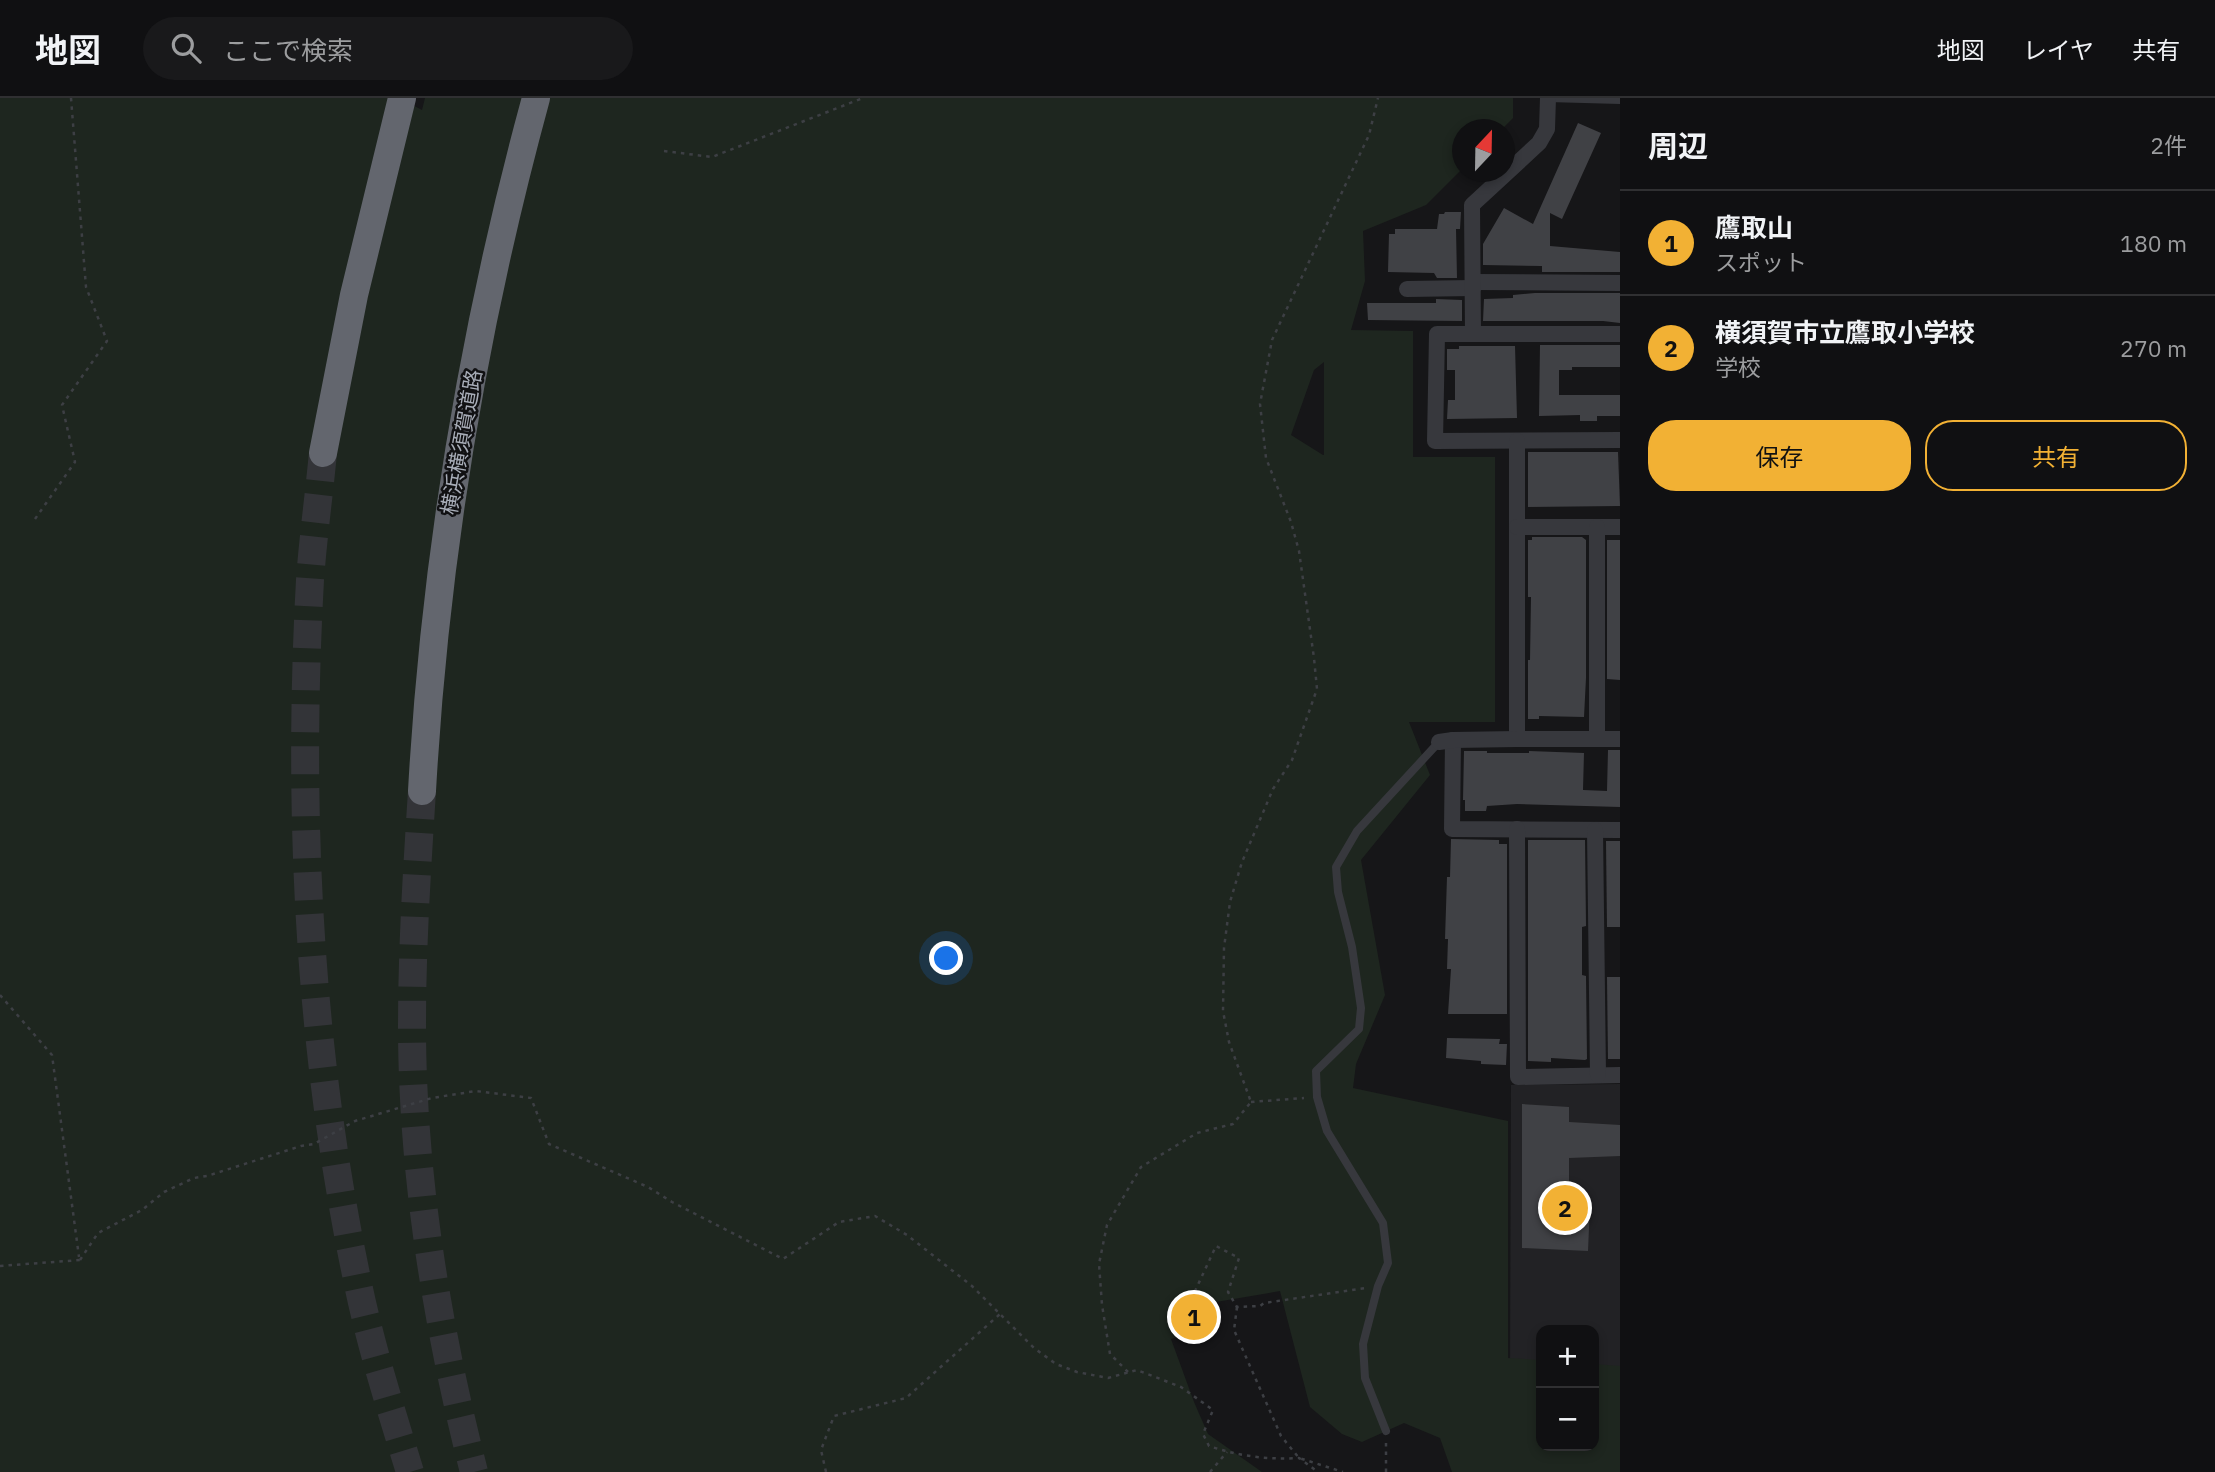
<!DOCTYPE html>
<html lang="ja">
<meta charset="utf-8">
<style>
body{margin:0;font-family:"IBM Plex Sans","Noto Sans JP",sans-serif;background:#19191b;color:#f1f3f6}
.controls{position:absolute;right:21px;bottom:21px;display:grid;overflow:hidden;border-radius:14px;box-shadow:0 4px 10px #0003}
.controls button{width:63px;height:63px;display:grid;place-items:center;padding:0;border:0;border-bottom:2px solid #303032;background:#101012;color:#f1f3f6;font:35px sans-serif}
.compass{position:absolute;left:1452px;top:21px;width:63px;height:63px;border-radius:50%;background:#101012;box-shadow:0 4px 10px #0003;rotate:22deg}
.you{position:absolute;left:947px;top:861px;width:24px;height:24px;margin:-18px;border:5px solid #fff;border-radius:50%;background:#1a73e8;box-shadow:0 0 0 10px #1a73e833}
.badge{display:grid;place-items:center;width:46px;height:46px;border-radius:50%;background:#f2b134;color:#111;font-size:23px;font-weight:700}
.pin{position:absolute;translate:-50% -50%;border:4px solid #fff;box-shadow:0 2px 7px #0006}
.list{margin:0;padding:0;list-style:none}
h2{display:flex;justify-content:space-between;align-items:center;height:91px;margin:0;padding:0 28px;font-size:30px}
h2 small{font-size:23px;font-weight:400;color:#9c9d9f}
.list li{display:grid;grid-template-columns:46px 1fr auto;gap:21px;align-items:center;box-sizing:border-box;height:105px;padding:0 28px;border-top:2px solid #303032}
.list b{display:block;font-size:26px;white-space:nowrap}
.list p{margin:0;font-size:23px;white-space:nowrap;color:#9c9d9f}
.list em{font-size:23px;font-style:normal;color:#9c9d9f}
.actions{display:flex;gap:14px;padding:21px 28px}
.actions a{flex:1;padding:16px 0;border:2px solid #f2b134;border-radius:28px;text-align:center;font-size:24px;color:#f2b134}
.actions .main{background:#f2b134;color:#111}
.icon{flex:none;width:38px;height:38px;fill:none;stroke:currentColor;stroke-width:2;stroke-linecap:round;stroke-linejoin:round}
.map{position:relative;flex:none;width:1620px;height:1374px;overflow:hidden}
header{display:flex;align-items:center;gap:42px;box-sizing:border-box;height:98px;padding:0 35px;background:#101012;border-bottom:2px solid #303032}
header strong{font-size:33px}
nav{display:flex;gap:38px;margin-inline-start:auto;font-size:24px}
.search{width:490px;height:63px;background:#19191b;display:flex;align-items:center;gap:18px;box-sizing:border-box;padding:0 24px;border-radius:38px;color:#9c9d9f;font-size:26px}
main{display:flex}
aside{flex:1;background:#101012}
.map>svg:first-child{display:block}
</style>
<header>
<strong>地図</strong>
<div class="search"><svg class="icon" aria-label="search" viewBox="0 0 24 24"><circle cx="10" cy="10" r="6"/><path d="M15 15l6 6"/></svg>ここで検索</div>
<nav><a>地図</a><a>レイヤ</a><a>共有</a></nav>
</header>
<main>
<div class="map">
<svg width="1620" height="1374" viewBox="0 0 1620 1374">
<rect width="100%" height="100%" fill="#161618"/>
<!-- built -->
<path fill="#222225" d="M 1620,986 L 1620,1278 L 1594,1277 L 1594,1232 L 1541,1232 L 1541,1277 L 1510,1276 L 1511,987 Z"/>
<!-- green -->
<path fill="#1e261f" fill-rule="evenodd" d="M 0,0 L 399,0 L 422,12 L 425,0 L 1513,0 L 1513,20 L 1502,31 L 1462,32 L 1462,71 L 1426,107 L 1363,133 L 1365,183 L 1351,232 L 1413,233 L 1413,359 L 1495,359 L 1495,624 L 1409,624 L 1430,677 L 1361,762 L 1385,897 L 1356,966 L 1353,990 L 1508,1023 L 1508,1260 L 1541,1262 L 1541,1348 L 1594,1348 L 1594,1266 L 1620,1268 L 1620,1374 L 1452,1374 L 1440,1340 L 1404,1325 L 1362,1344 L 1342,1336 L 1310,1309 L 1280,1193 L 1216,1204 L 1209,1229 L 1171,1241 L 1194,1304 L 1208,1336 L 1262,1374 L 0,1374 ZM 1324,264 L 1324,357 L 1323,357 L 1291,337 L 1314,272 Z"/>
<!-- building -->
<g fill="#404145">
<path d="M 1578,25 L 1601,35 L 1562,121 L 1550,115 L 1550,148 L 1620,154 L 1620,174 L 1542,174 L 1542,168 L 1483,167 L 1483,146 L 1504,110 L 1533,126 Z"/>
<path d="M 1445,114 L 1461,114 L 1460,131 L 1456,131 L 1457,180 L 1437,180 L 1434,175 L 1388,174 L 1389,136 L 1395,136 L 1395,131 L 1437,131 L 1439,116 L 1444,116 Z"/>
<path d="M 1535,195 L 1620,195 L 1620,225 L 1603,223 L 1483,223 L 1484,201 L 1513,200 L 1513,197 Z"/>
<path d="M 1436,201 L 1462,202 L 1462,223 L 1368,222 L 1367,205 L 1436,205 Z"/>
<path d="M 1540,247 L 1620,247 L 1620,269 L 1572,269 L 1572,272 L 1559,272 L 1559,297 L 1620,297 L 1620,318 L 1597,318 L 1597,323 L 1580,323 L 1580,317 L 1539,318 Z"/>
<path d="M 1459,248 L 1515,248 L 1517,320 L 1447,321 L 1448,302 L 1455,302 L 1455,272 L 1447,272 L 1447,251 L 1459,251 Z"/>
<path d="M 1528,354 L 1618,354 L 1620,408 L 1528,409 Z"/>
<path d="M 1532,439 L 1582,439 L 1586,442 L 1586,580 L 1584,619 L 1539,618 L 1539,621 L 1528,621 L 1528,562 L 1530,562 L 1531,499 L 1528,499 L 1528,442 L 1532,442 Z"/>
<path d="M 1607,442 L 1620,442 L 1620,582 L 1607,581 Z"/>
<path d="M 1608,652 L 1620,652 L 1620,709 L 1517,706 L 1487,708 L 1486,713 L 1465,713 L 1465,702 L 1463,702 L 1464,653 L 1487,653 L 1487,655 L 1529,655 L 1529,653 L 1584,655 L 1583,692 L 1607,693 Z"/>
<path d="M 1451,741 L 1499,742 L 1499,746 L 1507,746 L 1507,916 L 1448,916 L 1451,871 L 1447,871 L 1448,841 L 1445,841 L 1447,779 L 1450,779 Z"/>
<path d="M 1528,742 L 1585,742 L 1586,828 L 1582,829 L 1582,877 L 1586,878 L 1587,961 L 1585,962 L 1551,960 L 1551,964 L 1528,963 Z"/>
<path d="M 1606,743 L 1620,743 L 1620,829 L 1607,829 Z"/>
<path d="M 1607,879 L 1620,879 L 1620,961 L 1608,961 Z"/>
<path d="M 1447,940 L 1500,941 L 1499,946 L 1507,946 L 1506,967 L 1481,966 L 1481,963 L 1446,960 Z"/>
<path d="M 1522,1006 L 1569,1009 L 1569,1024 L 1620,1027 L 1620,1058 L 1569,1060 L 1569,1107 L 1590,1106 L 1588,1153 L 1522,1150 Z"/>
</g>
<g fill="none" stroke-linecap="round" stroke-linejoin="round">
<!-- motorway-tunnel -->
<g stroke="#333438" stroke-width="28" stroke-dasharray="28 14" stroke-linecap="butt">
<path d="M 323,355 C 319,397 313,440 310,482 C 297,717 309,955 358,1186 C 371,1249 391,1312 410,1374"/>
<path d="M 422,693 C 417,771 412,849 412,927 C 412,1077 437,1229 474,1374"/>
</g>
<!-- path -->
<g stroke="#3d3f44" stroke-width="2.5" stroke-dasharray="3.5 5" stroke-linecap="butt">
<path d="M 664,53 L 712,59 L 863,0"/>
<path d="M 35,421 L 75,364 L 62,307 L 107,243 L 86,189 L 71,0"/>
<path d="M 0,897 L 52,957 L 79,1159"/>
<path d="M 1251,1004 L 1304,1000"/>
<path d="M 80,1162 L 98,1135 L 142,1112 L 164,1094 L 194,1080 L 207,1078 L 301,1048 L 314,1046 L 355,1023 L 432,1000 L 476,993 L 531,1000 L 549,1046 L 648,1089 L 672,1104 L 783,1161 L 839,1124 L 875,1118 L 907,1137 L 972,1188 L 1034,1250 L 1056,1266 L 1077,1274 L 1108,1280 L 1137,1272 L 1181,1289 L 1213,1312 L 1203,1336 L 1209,1348 C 1238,1358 1268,1362 1299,1360 L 1318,1374"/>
<path d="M 0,1168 L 80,1162"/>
<path d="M 1237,1209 L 1234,1232 L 1281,1338 L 1299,1360 L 1343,1374"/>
<path d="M 1185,1243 L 1189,1206 L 1216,1148 L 1239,1160 L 1228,1194 L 1237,1209 L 1260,1208 L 1264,1205 L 1365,1190"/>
<path d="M 1128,1274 L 1110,1256 L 1102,1207 L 1099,1166 L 1107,1127 L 1141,1069 L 1197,1035 L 1233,1026 L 1251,1004 L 1229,944 L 1223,913 L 1224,850 L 1230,804 L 1242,764 L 1273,691 L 1292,662 L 1317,591 L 1314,560 L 1299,453 L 1291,424 L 1266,360 L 1260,306 L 1272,242 L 1369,37 L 1378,0"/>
<path d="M 826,1374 L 821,1352 L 834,1318 L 906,1300 L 1000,1216"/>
<path d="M 1210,1374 L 1227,1354"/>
<path d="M 1386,1374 L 1386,1344"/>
</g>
<!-- service -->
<g stroke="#37383d" stroke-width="8">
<path d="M 1548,0 L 1620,2"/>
<path d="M 1386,1333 L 1365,1280 L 1363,1246 L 1378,1188 L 1388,1165 L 1383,1125 L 1327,1033 L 1317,999 L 1316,973 L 1359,931 L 1361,910 L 1352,849 L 1338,794 L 1336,769 L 1357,733 L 1439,644"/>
</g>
<!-- minor -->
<g stroke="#37383d" stroke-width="16">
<path d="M 1473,184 L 1620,185"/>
<path d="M 1407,191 L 1473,190"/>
<path d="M 1473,236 L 1472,107 L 1539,45 L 1547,31 L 1548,0"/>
<path d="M 1620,236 L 1437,236 L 1435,343 L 1620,342"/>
<path d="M 1517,343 L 1517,641"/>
<path d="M 1517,429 L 1620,429"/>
<path d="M 1597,641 L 1597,429"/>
<path d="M 1453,642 L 1452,731 L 1620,732"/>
<path d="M 1439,644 L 1453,642 L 1517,641 L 1620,641"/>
<path d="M 1517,731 L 1518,979 L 1620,977"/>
<path d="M 1595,732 L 1598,977"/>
</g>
<!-- motorway -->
<g stroke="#63666e" stroke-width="28">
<path d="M 323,355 L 354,197 L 402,0"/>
<path d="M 422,693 C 435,458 474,227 536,0"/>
</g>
</g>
<g text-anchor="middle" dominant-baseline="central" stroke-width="5" stroke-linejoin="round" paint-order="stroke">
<!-- street labels -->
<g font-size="21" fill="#a8adb8" stroke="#111113">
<text transform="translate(461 344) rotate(-80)">横浜横須賀道路</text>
</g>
</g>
</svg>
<div class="controls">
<button>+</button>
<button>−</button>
</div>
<svg class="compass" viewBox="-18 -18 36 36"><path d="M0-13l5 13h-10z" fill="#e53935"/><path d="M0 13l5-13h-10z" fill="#9c9d9f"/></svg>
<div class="you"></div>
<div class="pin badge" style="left:1194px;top:1219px">1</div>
<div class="pin badge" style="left:1565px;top:1110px">2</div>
</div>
<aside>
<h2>周辺<small>2件</small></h2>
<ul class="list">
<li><span class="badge">1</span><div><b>鷹取山</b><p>スポット</p></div><em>180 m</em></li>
<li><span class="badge">2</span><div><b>横須賀市立鷹取小学校</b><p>学校</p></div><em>270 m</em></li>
</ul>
<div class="actions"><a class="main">保存</a><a>共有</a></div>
</aside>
</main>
